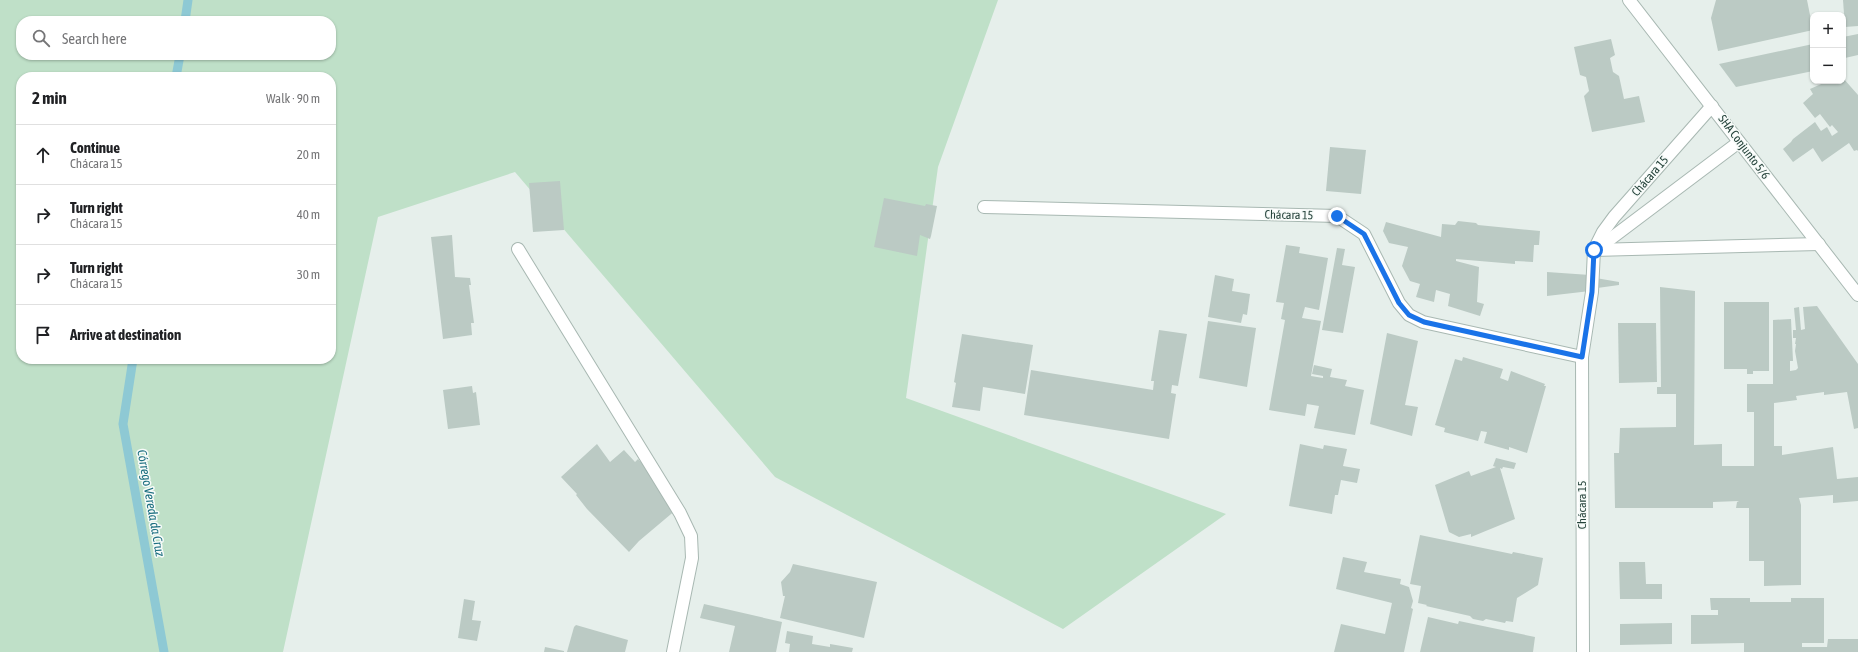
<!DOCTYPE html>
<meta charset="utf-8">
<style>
body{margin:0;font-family:"Asap Condensed",sans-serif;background:#f2f2f2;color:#202124}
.controls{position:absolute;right:12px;top:12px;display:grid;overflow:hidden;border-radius:8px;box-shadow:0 1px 3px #0004}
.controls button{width:36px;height:36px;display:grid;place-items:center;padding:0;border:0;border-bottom:1px solid #e0e0e0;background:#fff;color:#202124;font:20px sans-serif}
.stop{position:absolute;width:12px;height:12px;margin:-9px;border:3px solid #1a73e8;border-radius:50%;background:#fff}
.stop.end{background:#1a73e8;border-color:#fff;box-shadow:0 1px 4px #0008}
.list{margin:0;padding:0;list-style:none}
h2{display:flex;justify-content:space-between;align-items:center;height:52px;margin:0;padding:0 16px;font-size:17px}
h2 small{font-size:13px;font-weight:400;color:#757577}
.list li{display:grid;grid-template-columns:26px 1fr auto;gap:12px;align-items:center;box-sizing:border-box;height:60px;padding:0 16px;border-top:1px solid #e0e0e0}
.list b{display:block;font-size:15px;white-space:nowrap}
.list p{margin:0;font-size:13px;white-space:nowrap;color:#757577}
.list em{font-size:13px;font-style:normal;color:#757577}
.icon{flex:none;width:22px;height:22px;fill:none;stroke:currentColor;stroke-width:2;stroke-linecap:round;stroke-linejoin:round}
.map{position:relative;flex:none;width:1858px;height:652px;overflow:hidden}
.search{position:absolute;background:#fff;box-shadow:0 1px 3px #0004;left:16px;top:16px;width:320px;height:44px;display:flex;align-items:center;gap:10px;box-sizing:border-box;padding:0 14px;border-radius:16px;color:#757577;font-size:15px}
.panel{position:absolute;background:#fff;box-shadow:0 1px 3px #0004;left:16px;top:72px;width:320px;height:292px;border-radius:16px}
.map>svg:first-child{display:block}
</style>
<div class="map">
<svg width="1858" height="652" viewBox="0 0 1858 652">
<rect width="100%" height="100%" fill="#e6efeb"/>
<!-- green -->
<path fill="#bfe0c8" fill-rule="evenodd" d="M 0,0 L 998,0 L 938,167 L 906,398 L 1226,514 L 1063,629 L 775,477 L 515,172 L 378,217 L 283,652 L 0,652 ZM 21,21 L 331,21 L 331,55 L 21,55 ZM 21,77 L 331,77 L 331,359 L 21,359 Z"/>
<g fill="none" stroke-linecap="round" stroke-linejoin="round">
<!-- stream -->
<g stroke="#8ec9d4" stroke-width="9">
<path d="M 185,21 L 188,0"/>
<path d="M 176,77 L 180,55"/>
<path d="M 133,359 L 123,424 L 164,652"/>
</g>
</g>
<!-- building -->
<g fill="#bbcac4">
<path d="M 1716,0 L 1807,0 L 1813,30 L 1718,51 L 1711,18 Z"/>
<path d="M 1843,0 L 1858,0 L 1858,26 L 1845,27 Z"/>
<path d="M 1858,34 L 1858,55 L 1845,58 L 1843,76 L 1843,37 Z"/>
<path d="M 1611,39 L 1615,55 L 1610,58 L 1613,72 L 1619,76 L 1624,99 L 1639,96 L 1645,122 L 1592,132 L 1584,96 L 1589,91 L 1586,77 L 1580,75 L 1574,47 Z"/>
<path d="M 1813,44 L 1813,71 L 1736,87 L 1719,64 Z"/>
<path d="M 1843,78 L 1858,95 L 1858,151 L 1857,150 L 1854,151 L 1849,143 L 1822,162 L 1813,148 L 1793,162 L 1783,149 L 1791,142 L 1793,139 L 1815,122 L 1821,131 L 1827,127 L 1832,136 L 1838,132 L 1832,125 L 1830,127 L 1820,114 L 1815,118 L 1803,103 L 1813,94 L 1810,89 L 1828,81 L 1843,81 Z"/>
<path d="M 1330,147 L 1366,150 L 1361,194 L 1326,191 Z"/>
<path d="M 560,181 L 564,230 L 533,232 L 529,183 Z"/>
<path d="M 884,198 L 925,206 L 926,204 L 937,206 L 931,236 L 930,239 L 920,235 L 917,256 L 874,247 Z"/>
<path d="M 1458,221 L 1476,223 L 1478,225 L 1540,231 L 1539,245 L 1534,245 L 1533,262 L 1515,261 L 1515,264 L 1456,259 L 1456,261 L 1479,267 L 1477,302 L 1484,304 L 1480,316 L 1448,306 L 1450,294 L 1436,290 L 1434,302 L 1416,297 L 1420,284 L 1410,281 L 1402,266 L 1408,247 L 1389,243 L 1383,231 L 1386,222 L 1441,237 L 1442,224 L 1455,225 Z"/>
<path d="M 452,235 L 455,277 L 470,278 L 471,285 L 469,285 L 474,323 L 471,323 L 472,335 L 443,339 L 431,237 Z"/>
<path d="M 1286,245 L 1300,247 L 1299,253 L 1328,258 L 1319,310 L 1305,307 L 1302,318 L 1321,321 L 1311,376 L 1323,378 L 1323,376 L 1312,374 L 1314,365 L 1332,369 L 1330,377 L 1347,380 L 1345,386 L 1364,390 L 1355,435 L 1314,428 L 1319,406 L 1307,404 L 1305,416 L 1269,410 L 1285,320 L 1281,319 L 1284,303 L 1276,302 Z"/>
<path d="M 1337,248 L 1345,249 L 1342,265 L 1355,267 L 1343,333 L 1322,330 Z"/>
<path d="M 1547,272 L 1590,275 L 1590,277 L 1619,282 L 1619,285 L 1590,289 L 1590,291 L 1547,296 Z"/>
<path d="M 1215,275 L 1234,279 L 1232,291 L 1250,294 L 1247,315 L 1243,314 L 1241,323 L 1208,317 Z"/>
<path d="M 1660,287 L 1695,291 L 1694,445 L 1722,444 L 1722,466 L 1754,466 L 1754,412 L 1747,412 L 1747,384 L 1773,384 L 1773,320 L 1791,319 L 1793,361 L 1790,361 L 1790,371 L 1796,370 L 1798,368 L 1795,351 L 1796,344 L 1795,344 L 1796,338 L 1793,338 L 1793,330 L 1796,330 L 1794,308 L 1799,307 L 1801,330 L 1805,329 L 1803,307 L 1817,306 L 1858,364 L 1858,428 L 1854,429 L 1847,392 L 1824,395 L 1824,392 L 1796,396 L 1797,400 L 1774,403 L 1774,446 L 1782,446 L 1782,455 L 1833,447 L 1837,479 L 1858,477 L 1858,501 L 1833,503 L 1833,495 L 1799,498 L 1801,505 L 1801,585 L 1764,586 L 1764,561 L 1749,561 L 1749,508 L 1736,508 L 1737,502 L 1739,501 L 1713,502 L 1713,508 L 1615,508 L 1614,453 L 1619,453 L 1620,428 L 1676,427 L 1676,394 L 1657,394 L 1657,387 L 1661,387 Z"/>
<path d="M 1724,302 L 1769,302 L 1769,371 L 1753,371 L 1753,374 L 1747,374 L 1747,369 L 1724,369 Z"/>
<path d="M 1208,321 L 1256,328 L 1247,387 L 1199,378 Z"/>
<path d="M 1618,323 L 1656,323 L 1657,382 L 1619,383 Z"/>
<path d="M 1159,330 L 1187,334 L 1178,386 L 1172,385 L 1171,393 L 1176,394 L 1169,439 L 1024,415 L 1031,370 L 1153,390 L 1154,381 L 1151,381 Z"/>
<path d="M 1387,333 L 1418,341 L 1405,405 L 1418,407 L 1412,436 L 1370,424 Z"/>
<path d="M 962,334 L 1033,345 L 1025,394 L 983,387 L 980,411 L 952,407 L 956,383 L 954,382 Z"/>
<path d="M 1463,357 L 1503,369 L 1500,378 L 1508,381 L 1511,371 L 1545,384 L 1544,386 L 1546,386 L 1527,453 L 1509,447 L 1509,450 L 1484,443 L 1487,432 L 1481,431 L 1478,441 L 1444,432 L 1445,428 L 1435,425 L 1455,359 L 1462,361 Z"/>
<path d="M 472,386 L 473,393 L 476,392 L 480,425 L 448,429 L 443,390 Z"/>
<path d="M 597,444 L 610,462 L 624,450 L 635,462 L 638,459 L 669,493 L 677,509 L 639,541 L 629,552 L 587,509 L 576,495 L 577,494 L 561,477 Z"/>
<path d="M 1300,444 L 1323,449 L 1324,445 L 1347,449 L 1343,466 L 1360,469 L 1357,483 L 1341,480 L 1338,495 L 1335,495 L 1332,514 L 1289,506 Z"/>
<path d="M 1496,458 L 1516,463 L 1514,469 L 1503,467 L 1502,469 L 1500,468 L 1515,519 L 1471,537 L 1471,534 L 1459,537 L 1449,532 L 1435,485 L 1469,471 L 1471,476 L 1496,467 L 1493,466 Z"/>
<path d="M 1420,535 L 1512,554 L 1513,552 L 1543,558 L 1538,585 L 1517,598 L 1513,622 L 1506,621 L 1505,623 L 1486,619 L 1483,621 L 1473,619 L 1470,616 L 1426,606 L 1427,605 L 1418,603 L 1421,586 L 1410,584 Z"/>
<path d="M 1343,557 L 1367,562 L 1364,572 L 1401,579 L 1400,584 L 1409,587 L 1413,601 L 1411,608 L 1413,609 L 1404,652 L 1334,652 L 1341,624 L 1385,634 L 1392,603 L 1336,589 Z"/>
<path d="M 1619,562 L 1645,562 L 1646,584 L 1662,584 L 1662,599 L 1620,599 Z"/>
<path d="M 793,564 L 877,582 L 864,638 L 780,618 L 785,596 L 783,596 L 781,582 L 790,572 Z"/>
<path d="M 1710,598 L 1750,598 L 1750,602 L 1791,602 L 1791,598 L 1824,598 L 1824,643 L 1802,643 L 1802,647 L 1827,647 L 1828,639 L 1858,639 L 1858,652 L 1744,652 L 1744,643 L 1691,644 L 1691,615 L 1718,615 L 1718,610 L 1711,610 Z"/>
<path d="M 464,599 L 475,601 L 472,620 L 481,621 L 477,641 L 458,638 Z"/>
<path d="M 704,604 L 782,622 L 776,652 L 729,652 L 735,626 L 700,618 Z"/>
<path d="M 1428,617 L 1458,624 L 1459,621 L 1535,637 L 1533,652 L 1420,652 Z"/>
<path d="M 1672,623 L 1672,644 L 1620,645 L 1620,624 Z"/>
<path d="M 576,625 L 628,640 L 625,652 L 567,652 L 574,627 Z"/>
<path d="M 787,631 L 813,636 L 812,644 L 830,647 L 830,644 L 853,648 L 852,652 L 789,652 L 790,644 L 785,643 Z"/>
<path d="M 545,647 L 564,651 L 564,652 L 544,652 Z"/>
</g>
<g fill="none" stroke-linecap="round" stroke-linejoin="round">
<!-- minor casing -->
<g stroke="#a8b8b2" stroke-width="14">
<g id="minor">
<path d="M 984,207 L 1337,216 L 1364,234 L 1399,303 L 1409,315 L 1423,322 L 1582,357"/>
<path d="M 518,249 L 680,513 L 691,536 L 692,558 L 673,652"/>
<path d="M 1597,249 L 1739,142"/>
<path d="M 1594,250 L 1819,244"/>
<path d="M 1583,652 L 1582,357 L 1592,292 L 1594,250 L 1603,232 L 1614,217 L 1712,106"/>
</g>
</g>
<!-- tertiary casing -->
<g stroke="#a8b8b2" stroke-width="14">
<path id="tertiary" d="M 1629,0 L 1858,295"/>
</g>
<!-- minor -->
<use href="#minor" stroke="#fff" stroke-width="12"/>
<!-- tertiary -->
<use href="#tertiary" stroke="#fff" stroke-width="12"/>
</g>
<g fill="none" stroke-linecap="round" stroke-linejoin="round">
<!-- route -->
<path stroke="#1a73e8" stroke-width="5" d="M 1337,216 L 1364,234 L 1399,303 L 1409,315 L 1424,322 L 1582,357 L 1592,292 L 1594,250"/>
</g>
<g text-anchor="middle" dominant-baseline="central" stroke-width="3" stroke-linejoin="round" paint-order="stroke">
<!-- street labels -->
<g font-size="12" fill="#24423a" stroke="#f7fbf9">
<text transform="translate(1744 147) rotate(53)">SHA Conjunto 5/6</text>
<text transform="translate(1650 176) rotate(-49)">Chácara 15</text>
<text transform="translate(1289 215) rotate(1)">Chácara 15</text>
<text transform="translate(1582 505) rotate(-90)">Chácara 15</text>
</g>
<!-- water labels -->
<g font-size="13" font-style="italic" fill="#1c6f80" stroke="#f7fbf9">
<text transform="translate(151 503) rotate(80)">Córrego Vereda da Cruz</text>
</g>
</g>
</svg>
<div class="controls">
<button>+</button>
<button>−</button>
</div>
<div class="stop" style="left:1594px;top:250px"></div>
<div class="stop end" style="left:1337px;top:216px"></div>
<div class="search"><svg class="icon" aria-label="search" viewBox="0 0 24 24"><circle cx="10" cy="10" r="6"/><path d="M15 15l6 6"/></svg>Search here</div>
<section class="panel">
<h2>2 min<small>Walk · 90 m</small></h2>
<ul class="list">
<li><svg class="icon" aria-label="ahead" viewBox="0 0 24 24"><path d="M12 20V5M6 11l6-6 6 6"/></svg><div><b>Continue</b><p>Chácara 15</p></div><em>20 m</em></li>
<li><svg class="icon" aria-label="right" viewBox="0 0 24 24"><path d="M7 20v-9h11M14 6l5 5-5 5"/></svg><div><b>Turn right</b><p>Chácara 15</p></div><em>40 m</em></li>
<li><svg class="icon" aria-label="right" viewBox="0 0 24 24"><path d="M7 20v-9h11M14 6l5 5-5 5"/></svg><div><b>Turn right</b><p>Chácara 15</p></div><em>30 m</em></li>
<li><svg class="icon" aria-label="arrive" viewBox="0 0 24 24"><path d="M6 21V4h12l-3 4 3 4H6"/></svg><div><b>Arrive at destination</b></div></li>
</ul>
</section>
</div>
